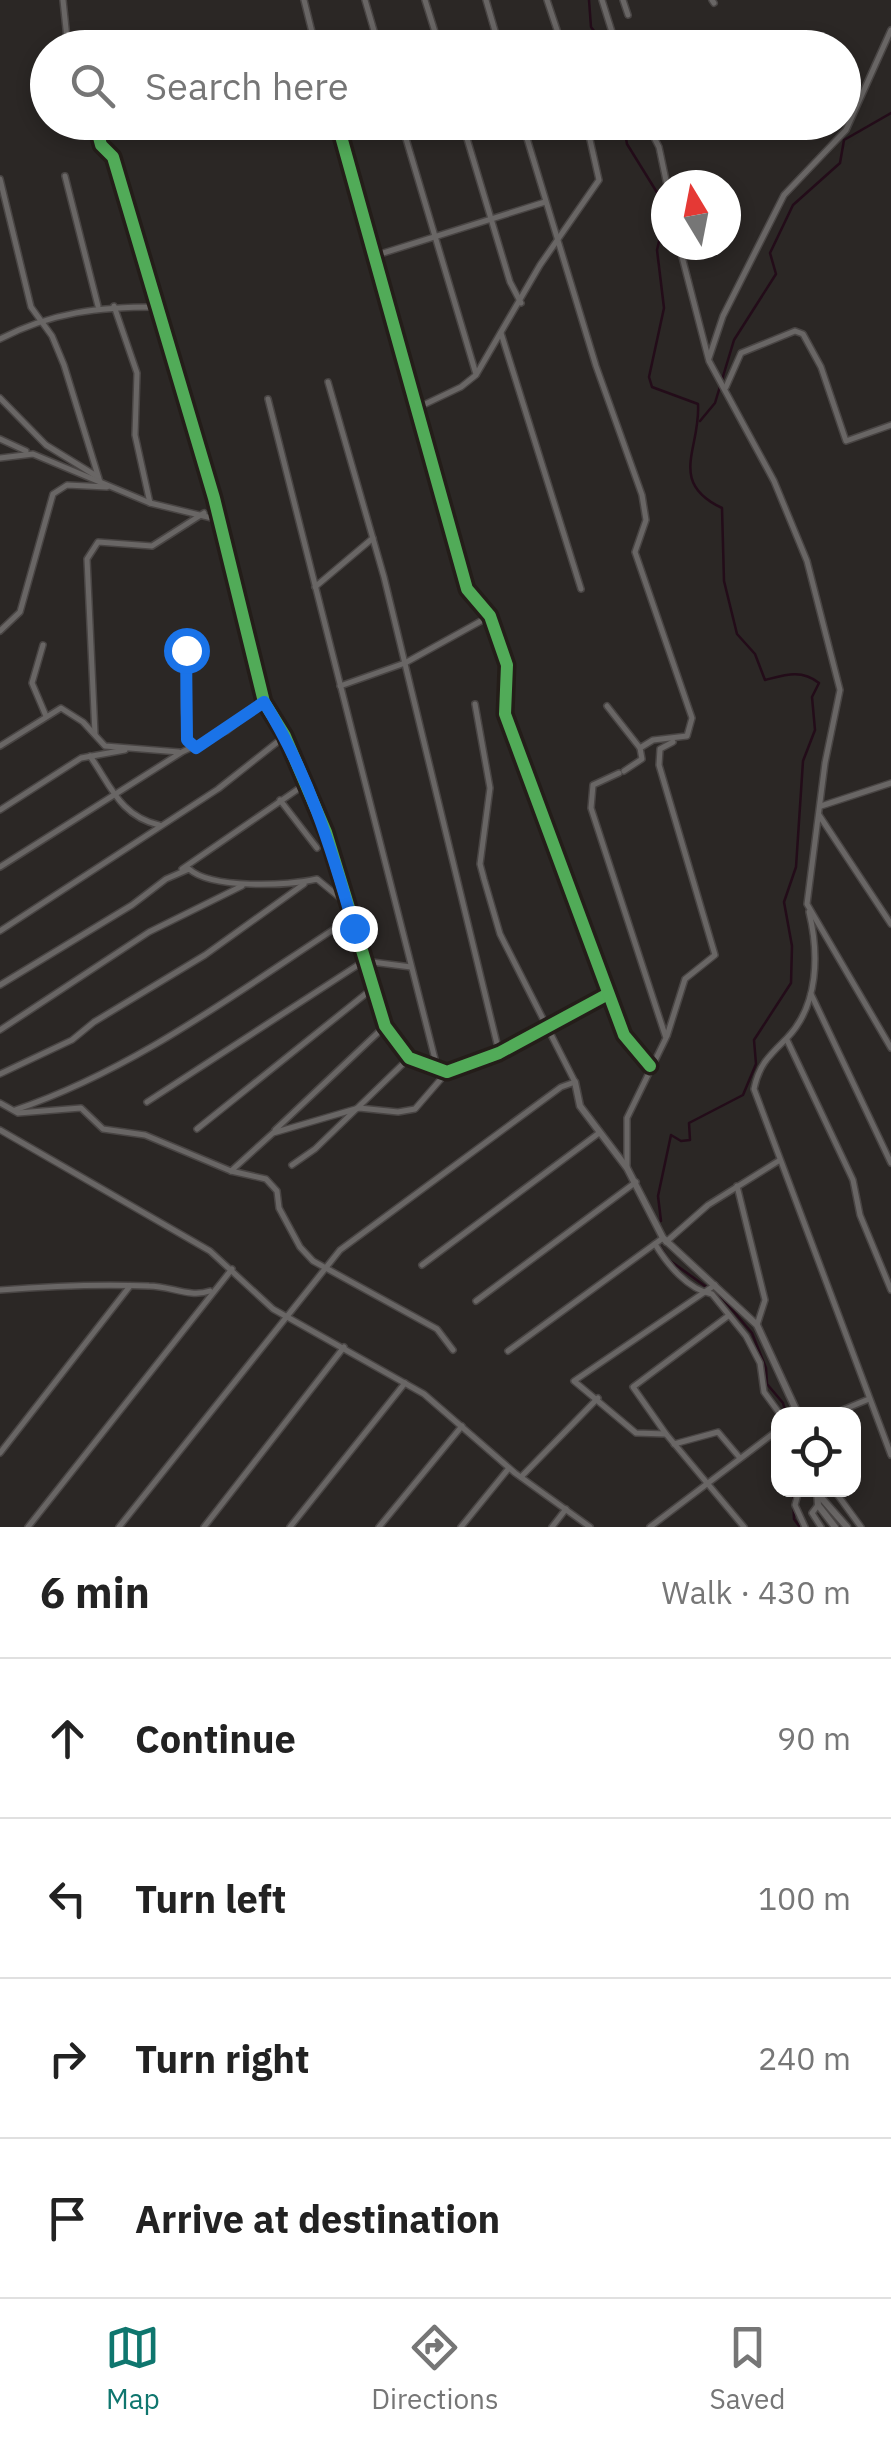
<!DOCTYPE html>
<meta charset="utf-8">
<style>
body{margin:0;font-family:"IBM Plex Sans",sans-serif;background:#f6f6f6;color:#222}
.controls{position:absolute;right:30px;bottom:30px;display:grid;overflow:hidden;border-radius:20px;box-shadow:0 5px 15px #0003}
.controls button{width:90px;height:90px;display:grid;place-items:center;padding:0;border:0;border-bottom:2px solid #e0e0e0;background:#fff;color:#222;font:50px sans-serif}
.compass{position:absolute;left:651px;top:170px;width:90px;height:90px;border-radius:50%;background:#fff;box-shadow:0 5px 15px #0003;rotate:350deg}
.stop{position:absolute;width:30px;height:30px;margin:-22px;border:8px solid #1a73e8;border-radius:50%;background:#fff}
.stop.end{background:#1a73e8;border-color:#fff;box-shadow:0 2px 10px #0008}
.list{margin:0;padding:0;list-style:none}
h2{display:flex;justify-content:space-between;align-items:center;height:130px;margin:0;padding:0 40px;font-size:42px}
h2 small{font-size:32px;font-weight:400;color:#767676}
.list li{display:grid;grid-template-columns:65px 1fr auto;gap:30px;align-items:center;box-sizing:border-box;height:160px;padding:0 40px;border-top:2px solid #e0e0e0}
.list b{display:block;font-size:38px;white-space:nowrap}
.list em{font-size:32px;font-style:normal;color:#767676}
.icon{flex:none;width:55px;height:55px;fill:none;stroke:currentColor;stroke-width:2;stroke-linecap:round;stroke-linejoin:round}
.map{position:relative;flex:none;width:891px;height:1527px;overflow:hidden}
.search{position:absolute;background:#fff;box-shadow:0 5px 15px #0003;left:30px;right:30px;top:30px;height:110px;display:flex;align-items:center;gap:25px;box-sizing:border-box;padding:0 35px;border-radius:55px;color:#767676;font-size:38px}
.sheet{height:770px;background:#fff}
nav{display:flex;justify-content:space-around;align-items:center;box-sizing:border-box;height:140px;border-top:2px solid #e0e0e0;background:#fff;font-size:28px;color:#767676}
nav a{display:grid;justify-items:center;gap:5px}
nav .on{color:#0f766e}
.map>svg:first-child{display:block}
</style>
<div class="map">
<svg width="891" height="1527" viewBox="0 0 891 1527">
<rect width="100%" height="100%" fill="#2b2725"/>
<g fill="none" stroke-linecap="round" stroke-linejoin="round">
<!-- stream -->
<g stroke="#230c19" stroke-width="2.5">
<path d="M 589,0 L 591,27 L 607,48"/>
<path d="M 623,122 L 627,144 L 666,207"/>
<path d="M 700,421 L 715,403 L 734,340 L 776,274 L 770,253 L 793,205 L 840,163 L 844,140 L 891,113"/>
<path d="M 661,1221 L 658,1196 L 671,1135 L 681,1141 L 690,1140 L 689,1123 L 743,1095 L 756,1064 L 754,1040 L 791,983 L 792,946 L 784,902 L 796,867 L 803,761 L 815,730 L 812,697 L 819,683 C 801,669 785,675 765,680 L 755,654 L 737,634 L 724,581 L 722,508 C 667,482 701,448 698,404 L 652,387 L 649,377 L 664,308 L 657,250 L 666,211"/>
<path d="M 659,1245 L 669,1260 L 723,1299 L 752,1333 L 766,1368 L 767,1384 L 783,1403 L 786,1414"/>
<path d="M 793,1490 L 794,1519 L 799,1526"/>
</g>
<!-- minor casing -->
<g stroke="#494544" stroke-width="8">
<g id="minor">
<path d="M 63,0 L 68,48"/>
<path d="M 304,0 L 316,48"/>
<path d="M 365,0 L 379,48"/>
<path d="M 425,0 L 440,48"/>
<path d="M 486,0 L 500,48"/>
<path d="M 547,0 L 563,48"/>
<path d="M 602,0 L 617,48"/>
<path d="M 623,0 L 628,15"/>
<path d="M 712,0 L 714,3"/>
<path d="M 515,48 L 559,36"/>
<path d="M 95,122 L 101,145 L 113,157 L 214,498 L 264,702 L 285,736 L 326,832 L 385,1026 L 409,1058 L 447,1072 L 499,1053 L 608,994"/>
<path d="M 337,122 L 467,589 L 490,616 L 507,665 L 505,714 L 624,1035 L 650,1066"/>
<path d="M 401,122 L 476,374"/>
<path d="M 462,122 L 510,282 L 521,303"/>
<path d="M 522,122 L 596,366 L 642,495 L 646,520 L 635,552 L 692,718 L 687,736 L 653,740 L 640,748 L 642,759 L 624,771"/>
<path d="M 646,122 L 659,147 L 667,185"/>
<path d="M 65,176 L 98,306"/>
<path d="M 0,179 L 31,307 L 52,336 L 64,365 L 100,482"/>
<path d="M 679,245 L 709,361 L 774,481 L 807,561 L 840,690 L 825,763 L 807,904 L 891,1048"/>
<path d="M 377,255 L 545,202"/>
<path d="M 114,306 L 137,373 L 135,435 L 150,503"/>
<path d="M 501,333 L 581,589"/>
<path d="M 0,339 C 52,312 99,307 157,307"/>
<path d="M 709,358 L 723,316 L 784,195 L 846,130 L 891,30"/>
<path d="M 328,382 L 384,577 L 499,1052"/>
<path d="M 726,387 L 741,353 L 795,331 L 803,334 L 821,367 L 846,441 L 891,425"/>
<path d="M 0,398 L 46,445 L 98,477"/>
<path d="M 268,399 L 438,1071"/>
<path d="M 419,407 L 461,387 L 476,375 L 540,265 L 599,180 L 586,122"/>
<path d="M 0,439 L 26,451"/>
<path d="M 0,458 L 33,454 L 150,503 L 216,519"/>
<path d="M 315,587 L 373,538"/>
<path d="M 0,631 L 20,612 L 53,494 L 67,485 L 107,487"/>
<path d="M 43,645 L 32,683 L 46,716"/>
<path d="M 186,650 C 186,673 179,733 194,747"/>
<path d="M 340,686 L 405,663 L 490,616"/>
<path d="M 607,706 L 640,748"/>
<path d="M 95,734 L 87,559 L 98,542 L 152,546 L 204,513"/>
<path d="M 0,746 L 61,708 L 83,722 L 105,746 L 179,752"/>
<path d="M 90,756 C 111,786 120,816 159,825"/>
<path d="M 619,773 L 593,785 L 591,808 L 666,1038 L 627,1118 L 627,1168"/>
<path d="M 280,800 L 317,848"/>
<path d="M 821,806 L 891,783"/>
<path d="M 0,810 L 81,758 L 125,750"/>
<path d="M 819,815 L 891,924"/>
<path d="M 0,867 L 182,752 L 226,731 L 263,702"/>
<path d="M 182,869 L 304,785"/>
<path d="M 809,912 C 819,953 819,1005 787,1038 C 770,1055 759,1064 754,1089 L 891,1455"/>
<path d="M 0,931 L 218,789 L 285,736"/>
<path d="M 0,985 L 132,905 L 166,879 L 189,869 C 211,889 288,886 317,879 L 345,902"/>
<path d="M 811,994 L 891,1163"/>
<path d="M 0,1030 L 149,932 L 242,886"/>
<path d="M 667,1036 L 685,979 L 715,955 L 659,765 L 660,749 L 673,742"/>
<path d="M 787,1040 L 853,1180 L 860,1215 L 891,1290"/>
<path d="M 0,1074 L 72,1040 L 94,1022 L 205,955 L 304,884"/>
<path d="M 147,1102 L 364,961 L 411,967"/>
<path d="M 0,1103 L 18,1113 L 81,1108 L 103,1129 L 145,1135 L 231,1171 L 266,1179 L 277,1191 L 279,1208 L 300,1247 L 313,1261 L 437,1329 L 453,1350"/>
<path d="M 15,1110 C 137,1069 244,987 351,918"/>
<path d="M 197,1129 L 373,988"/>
<path d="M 0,1130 L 210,1251 L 273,1309 L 424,1394 L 515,1473 L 590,1527"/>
<path d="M 275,1130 L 385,1026"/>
<path d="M 292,1165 L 315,1149 L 409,1058"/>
<path d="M 231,1171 L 273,1133 L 359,1108 L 398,1112 L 415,1109 L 447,1072"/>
<path d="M 737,1186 L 765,1300 L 757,1325"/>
<path d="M 666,1242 L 708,1205 L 780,1160"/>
<path d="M 655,1244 C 667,1264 688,1290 712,1294 L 746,1336 L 760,1363 L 764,1392 L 780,1414"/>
<path d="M 422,1265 L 599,1133"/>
<path d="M 715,1285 L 574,1381 L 636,1433 L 666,1434 L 744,1527"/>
<path d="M 0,1290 C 50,1286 99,1284 149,1286 C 171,1286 189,1298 210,1291"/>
<path d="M 476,1301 L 636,1182"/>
<path d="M 508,1351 L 663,1238"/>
<path d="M 833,1414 L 869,1399"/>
<path d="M 666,1434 L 633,1387 L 728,1316"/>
<path d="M 674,1444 L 718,1432 L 740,1458"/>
<path d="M 0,1453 L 130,1286"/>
<path d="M 521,1477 L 598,1398"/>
<path d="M 799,1490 L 795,1505 L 805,1527"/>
<path d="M 834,1490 L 861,1527"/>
<path d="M 818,1505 L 812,1513 L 821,1527"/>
<path d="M 28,1527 L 232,1269"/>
<path d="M 119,1527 L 340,1250 L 561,1087 L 575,1082 L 500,934 L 484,879 L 480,864 L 490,788 L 475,704"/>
<path d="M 204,1527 L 344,1347"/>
<path d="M 290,1527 L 405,1383"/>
<path d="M 379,1527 L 462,1426"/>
<path d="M 461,1527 L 509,1468"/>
<path d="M 552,1527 L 566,1509"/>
<path d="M 650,1527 L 778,1430"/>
</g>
</g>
<!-- tertiary casing -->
<g stroke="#494544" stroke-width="9">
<g id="tertiary">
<path d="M 575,1082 L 580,1106 L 627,1168 L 663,1238 L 757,1325 L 798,1414"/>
<path d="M 817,1490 L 818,1505 L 835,1527"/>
<path d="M 818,1494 L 847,1527"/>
</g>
</g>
<!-- minor -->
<use href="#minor" stroke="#696665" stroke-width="5"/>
<!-- tertiary -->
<use href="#tertiary" stroke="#696665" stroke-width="6"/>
<!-- cycleway casing -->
<g stroke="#241d19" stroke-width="19">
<g id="cycleway">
<path d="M 95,122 L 101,145 L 113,157 L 214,498 L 264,702 L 285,736 L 326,832 L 385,1026 L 409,1058 L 447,1072 L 499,1053 L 608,994"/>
<path d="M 337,122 L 467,589 L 490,616 L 507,665 L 505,714 L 624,1035 L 650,1066"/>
</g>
</g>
<!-- cycleway -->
<use href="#cycleway" stroke="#51ab58" stroke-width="12"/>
</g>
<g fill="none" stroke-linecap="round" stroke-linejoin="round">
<!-- route -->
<path stroke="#1a73e8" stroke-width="12" d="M 186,650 L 187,740 L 196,748 L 264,702 C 307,771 332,849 354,928"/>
</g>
</svg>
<div class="controls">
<button><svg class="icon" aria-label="locate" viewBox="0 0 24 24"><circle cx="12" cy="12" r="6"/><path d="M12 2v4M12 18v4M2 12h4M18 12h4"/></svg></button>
</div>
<svg class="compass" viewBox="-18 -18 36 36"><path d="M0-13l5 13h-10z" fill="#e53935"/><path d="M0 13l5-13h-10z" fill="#767676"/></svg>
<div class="stop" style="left:186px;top:650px"></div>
<div class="stop end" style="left:354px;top:928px"></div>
<div class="search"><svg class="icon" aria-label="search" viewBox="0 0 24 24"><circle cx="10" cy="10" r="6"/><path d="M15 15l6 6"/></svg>Search here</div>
</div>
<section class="sheet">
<h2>6 min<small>Walk · 430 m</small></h2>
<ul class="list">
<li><svg class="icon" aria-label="ahead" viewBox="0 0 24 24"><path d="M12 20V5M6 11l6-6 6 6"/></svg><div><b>Continue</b></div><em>90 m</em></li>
<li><svg class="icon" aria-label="left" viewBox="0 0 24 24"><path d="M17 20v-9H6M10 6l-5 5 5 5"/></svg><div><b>Turn left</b></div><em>100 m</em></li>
<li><svg class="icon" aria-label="right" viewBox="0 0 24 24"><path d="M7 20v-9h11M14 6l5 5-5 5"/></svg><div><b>Turn right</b></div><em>240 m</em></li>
<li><svg class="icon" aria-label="arrive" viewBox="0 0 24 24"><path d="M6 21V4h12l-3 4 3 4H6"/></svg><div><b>Arrive at destination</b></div></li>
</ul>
</section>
<nav>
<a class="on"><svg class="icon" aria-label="map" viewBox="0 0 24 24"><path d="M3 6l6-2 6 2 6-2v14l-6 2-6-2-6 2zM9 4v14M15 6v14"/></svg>Map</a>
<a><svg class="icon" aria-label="directions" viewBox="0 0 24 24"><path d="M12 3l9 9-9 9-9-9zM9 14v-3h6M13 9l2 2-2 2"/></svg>Directions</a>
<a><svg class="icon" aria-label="saved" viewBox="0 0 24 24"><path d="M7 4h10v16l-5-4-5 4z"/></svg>Saved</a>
</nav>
